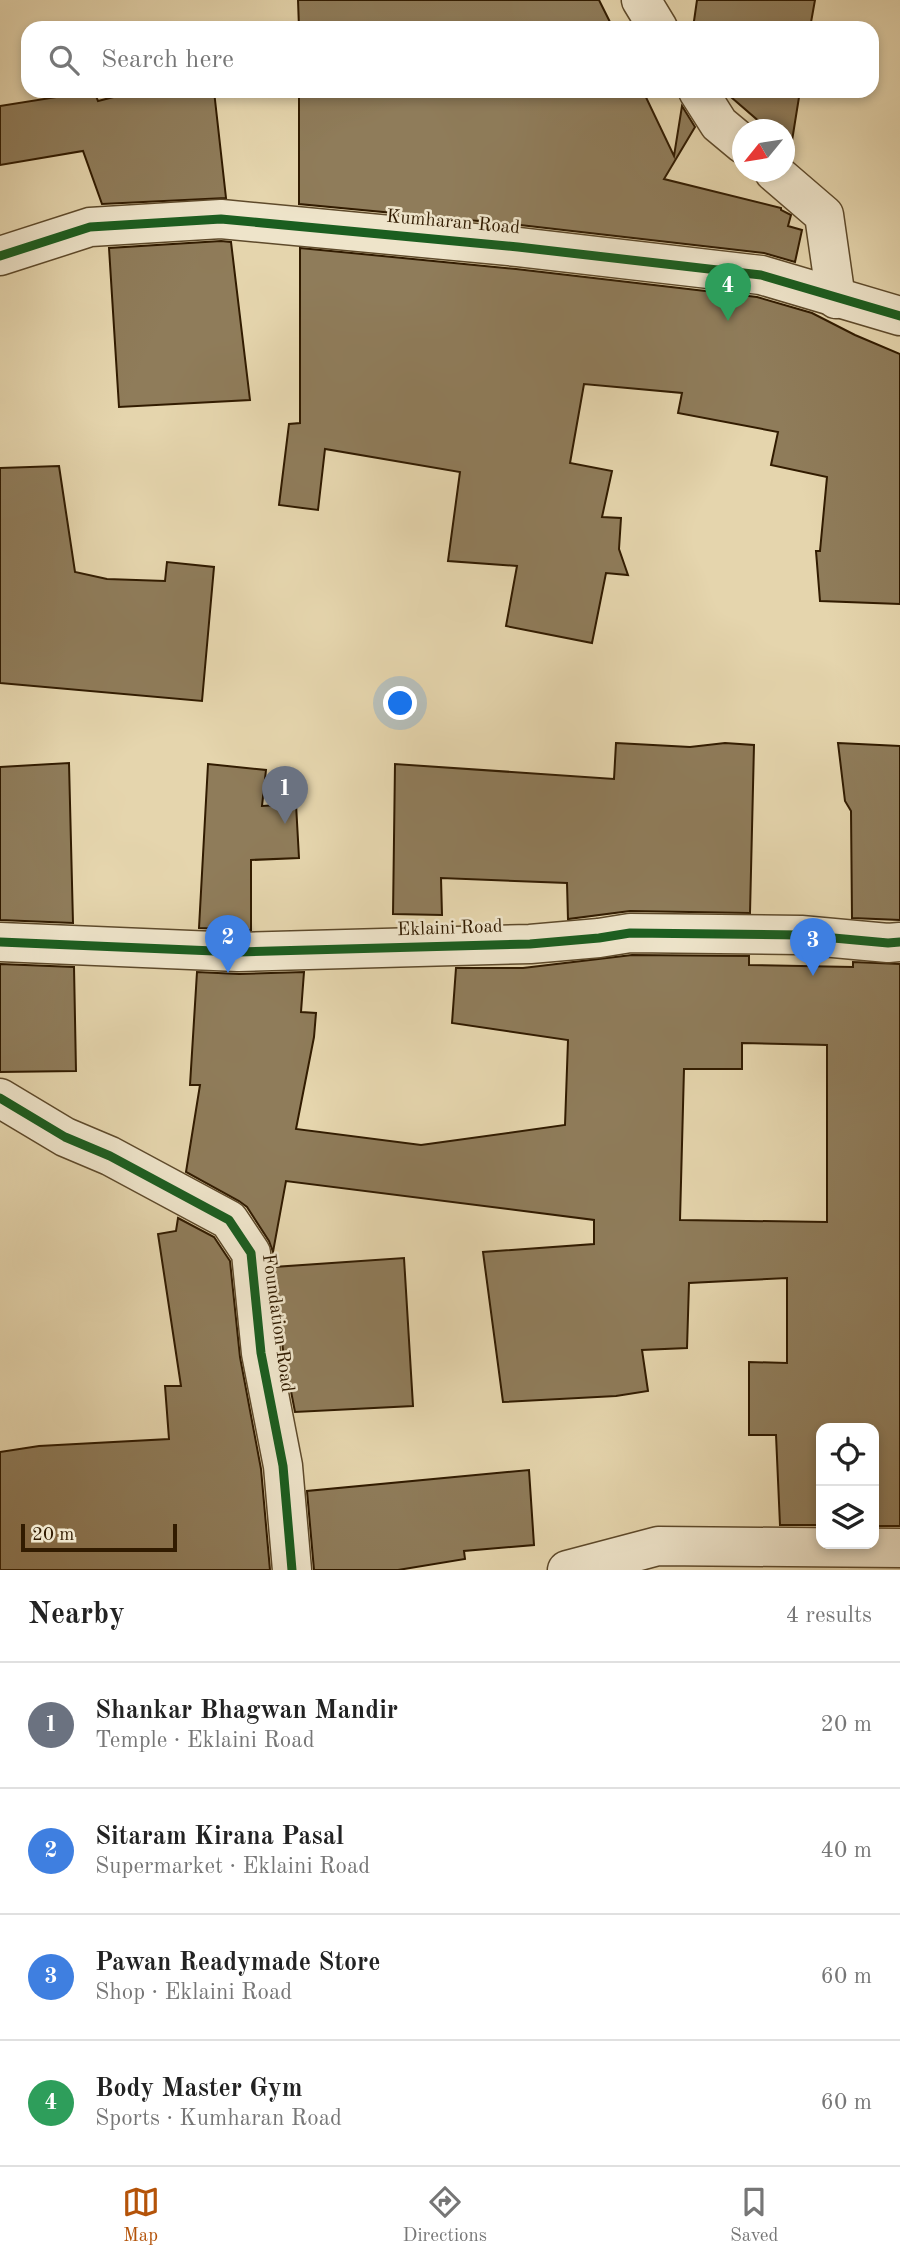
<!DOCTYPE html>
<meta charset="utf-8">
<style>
body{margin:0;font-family:"Old Standard TT",serif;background:#f2f2f2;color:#222}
.controls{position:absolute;right:21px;bottom:21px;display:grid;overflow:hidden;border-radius:14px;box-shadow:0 4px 10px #0003}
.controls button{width:63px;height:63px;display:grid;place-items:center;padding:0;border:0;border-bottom:2px solid #e0e0e0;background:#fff;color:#222;font:35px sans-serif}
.compass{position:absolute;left:732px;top:119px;width:63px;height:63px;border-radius:50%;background:#fff;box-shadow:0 4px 10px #0003;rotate:240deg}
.scale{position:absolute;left:21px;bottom:18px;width:156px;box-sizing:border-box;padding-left:7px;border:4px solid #311b00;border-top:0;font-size:19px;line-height:24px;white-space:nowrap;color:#311b00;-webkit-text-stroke:5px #eee4ca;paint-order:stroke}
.you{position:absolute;left:401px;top:704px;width:24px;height:24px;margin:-18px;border:5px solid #fff;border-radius:50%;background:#1a73e8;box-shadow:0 0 0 10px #1a73e833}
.badge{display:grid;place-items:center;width:46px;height:46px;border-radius:50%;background:#b45309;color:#fff;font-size:23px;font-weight:700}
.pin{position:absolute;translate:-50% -58px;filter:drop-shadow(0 2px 4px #0008)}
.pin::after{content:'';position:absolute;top:37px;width:24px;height:21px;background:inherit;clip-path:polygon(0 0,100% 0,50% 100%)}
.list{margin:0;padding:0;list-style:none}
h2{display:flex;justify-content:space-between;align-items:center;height:91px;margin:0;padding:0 28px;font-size:30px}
h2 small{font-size:23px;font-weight:400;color:#767676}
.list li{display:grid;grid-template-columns:46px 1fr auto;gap:21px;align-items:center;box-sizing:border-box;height:126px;padding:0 28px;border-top:2px solid #e0e0e0}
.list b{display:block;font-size:26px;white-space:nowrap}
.list p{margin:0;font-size:23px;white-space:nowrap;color:#767676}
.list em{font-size:23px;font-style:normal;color:#767676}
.icon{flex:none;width:38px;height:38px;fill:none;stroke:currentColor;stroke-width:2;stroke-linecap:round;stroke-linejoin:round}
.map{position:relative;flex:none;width:900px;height:1570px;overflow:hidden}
.search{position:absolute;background:#fff;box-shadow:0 4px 10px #0003;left:21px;right:21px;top:21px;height:77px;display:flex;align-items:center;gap:18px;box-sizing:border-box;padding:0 24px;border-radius:21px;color:#767676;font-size:26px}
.sheet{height:595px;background:#fff}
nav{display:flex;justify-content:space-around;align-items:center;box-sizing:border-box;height:98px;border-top:2px solid #e0e0e0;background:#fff;font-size:19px;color:#767676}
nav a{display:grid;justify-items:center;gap:4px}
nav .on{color:#b45309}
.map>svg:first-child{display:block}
</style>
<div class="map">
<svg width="900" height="1570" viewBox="0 0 900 1570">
<rect width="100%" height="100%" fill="#e5d5ad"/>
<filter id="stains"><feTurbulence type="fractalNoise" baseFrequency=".00286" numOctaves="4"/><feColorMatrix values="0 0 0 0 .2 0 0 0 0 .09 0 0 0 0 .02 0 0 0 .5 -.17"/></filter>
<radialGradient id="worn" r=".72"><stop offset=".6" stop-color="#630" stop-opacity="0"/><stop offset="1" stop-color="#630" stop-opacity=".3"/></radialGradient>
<!-- building -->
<g fill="#8f7c5a" stroke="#311b00" stroke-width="2" fill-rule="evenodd">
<path d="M 298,0 L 599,0 L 613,28 L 299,28 Z"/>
<path d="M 697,0 L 815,0 L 810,28 L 693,28 Z"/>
<path d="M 94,91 L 98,101 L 137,91 L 214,91 L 226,198 L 102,204 L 83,151 L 0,165 L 0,106 Z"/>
<path d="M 299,91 L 643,91 L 674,156 L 682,106 L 695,127 L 664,179 L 781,208 L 781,210 L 791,215 L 788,226 L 802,230 L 795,262 L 764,253 L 520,225 L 299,204 Z"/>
<path d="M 724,91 L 800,91 L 791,147 L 785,142 L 785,130 L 769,130 Z"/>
<path d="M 221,241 L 231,242 L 250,400 L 119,407 L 109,248 Z"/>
<path d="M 300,248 L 516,269 L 757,297 L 812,313 L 855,335 L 900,354 L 900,604 L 820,601 L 816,551 L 820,551 L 827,477 L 771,465 L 778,432 L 678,413 L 682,393 L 584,384 L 570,463 L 612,471 L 602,517 L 621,518 L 619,549 L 628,575 L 606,573 L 592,643 L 506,626 L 517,566 L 448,561 L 460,472 L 325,449 L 318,510 L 279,505 L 289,424 L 300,423 Z"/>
<path d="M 59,466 L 75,572 L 107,579 L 165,581 L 167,562 L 214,567 L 202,701 L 0,683 L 0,468 Z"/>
<path d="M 616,743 L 690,747 L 725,743 L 754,745 L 750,913 L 630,911 L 568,919 L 567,883 L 441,878 L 442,915 L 393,914 L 395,764 L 614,779 Z"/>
<path d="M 838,743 L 900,746 L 900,920 L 852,918 L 851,811 L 845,801 Z"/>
<path d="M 69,763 L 73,923 L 0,920 L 0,767 Z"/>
<path d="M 208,764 L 266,770 L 262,806 L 296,804 L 299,858 L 251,860 L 251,930 L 199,928 Z"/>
<path d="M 632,955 L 749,956 L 749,965 L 853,967 L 853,962 L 900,964 L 900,1526 L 874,1526 L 874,1428 L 821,1428 L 821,1525 L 780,1525 L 776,1435 L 749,1435 L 749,1362 L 787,1363 L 787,1278 L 689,1283 L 687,1348 L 642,1350 L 648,1391 L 616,1396 L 503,1402 L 483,1252 L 594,1244 L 594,1220 L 286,1181 L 273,1252 L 269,1241 L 247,1207 L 239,1201 L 186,1172 L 200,1085 L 190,1085 L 197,972 L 239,974 L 304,972 L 301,1012 L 316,1013 L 314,1037 L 296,1129 L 421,1145 L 565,1125 L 568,1040 L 452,1023 L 456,968 L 523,968 ZM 742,1043 L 827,1045 L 827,1222 L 680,1220 L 684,1069 L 742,1069 Z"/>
<path d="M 0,964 L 74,967 L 76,1071 L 0,1072 Z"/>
<path d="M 178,1218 L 214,1237 L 230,1261 L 240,1357 L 261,1469 L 270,1570 L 0,1570 L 0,1452 L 39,1446 L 169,1439 L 165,1386 L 181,1386 L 158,1234 L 176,1231 Z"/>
<path d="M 404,1258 L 413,1406 L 295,1412 L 283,1350 L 274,1267 Z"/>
<path d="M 529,1470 L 534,1545 L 464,1551 L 465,1559 L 398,1570 L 314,1570 L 307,1491 Z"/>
</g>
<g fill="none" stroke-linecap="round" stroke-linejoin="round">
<!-- minor casing -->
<g stroke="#5e4a2b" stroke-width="41">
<g id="minor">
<path d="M 641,0 L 658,28"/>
<path d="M 698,91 L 719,124 L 743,144"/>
<path d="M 774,172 L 824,215 L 836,299"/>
<path d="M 0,256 L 90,227 L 221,219 L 518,247 L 761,275 L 900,316"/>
<path d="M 0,942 L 238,952 L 530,944 L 599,938 L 630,933 L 801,935 L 888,943 L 900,942"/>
<path d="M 0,1098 L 65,1137 L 110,1156 L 229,1220 L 251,1253 L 261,1353 L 283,1466 L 292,1570"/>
<path d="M 567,1570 L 658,1546 L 900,1548"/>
</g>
</g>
<!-- minor -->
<use href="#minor" stroke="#eee4ca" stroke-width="38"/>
<!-- cycleway casing -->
<g stroke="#eee4ca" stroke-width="13">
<g id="cycleway">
<path d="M 0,256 L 90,227 L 221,219 L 518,247 L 761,275 L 900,316"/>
<path d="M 0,942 L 238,952 L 530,944 L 599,938 L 630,933 L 801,935 L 888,943 L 900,942"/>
<path d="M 0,1098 L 65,1137 L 110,1156 L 229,1220 L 251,1253 L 261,1353 L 283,1466 L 292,1570"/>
</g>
</g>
<!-- cycleway -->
<use href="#cycleway" stroke="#1b5e20" stroke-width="9"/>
</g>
<g text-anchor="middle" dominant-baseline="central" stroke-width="5" stroke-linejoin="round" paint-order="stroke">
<!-- street labels -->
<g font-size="19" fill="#311b00" stroke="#eee4ca">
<text transform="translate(453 223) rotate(5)">Kumharan Road</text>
<text transform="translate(450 929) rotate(-2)">Eklaini Road</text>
<text transform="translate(277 1323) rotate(82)">Foundation Road</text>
</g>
</g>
<rect width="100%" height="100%" filter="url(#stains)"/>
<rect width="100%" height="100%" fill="url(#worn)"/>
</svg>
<div class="controls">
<button><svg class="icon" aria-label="locate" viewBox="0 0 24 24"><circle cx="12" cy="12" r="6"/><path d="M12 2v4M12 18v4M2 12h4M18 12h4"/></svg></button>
<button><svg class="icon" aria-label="layers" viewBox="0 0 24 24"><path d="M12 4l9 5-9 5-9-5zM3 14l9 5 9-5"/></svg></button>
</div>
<svg class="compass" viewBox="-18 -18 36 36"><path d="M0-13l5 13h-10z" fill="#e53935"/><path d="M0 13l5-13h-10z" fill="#767676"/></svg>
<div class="scale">20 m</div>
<div class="you"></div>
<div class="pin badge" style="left:285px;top:824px;background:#6b7280">1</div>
<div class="pin badge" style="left:228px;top:973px;background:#3f7fe0">2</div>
<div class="pin badge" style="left:813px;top:976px;background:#3f7fe0">3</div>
<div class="pin badge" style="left:728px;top:321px;background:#2e9e5b">4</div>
<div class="search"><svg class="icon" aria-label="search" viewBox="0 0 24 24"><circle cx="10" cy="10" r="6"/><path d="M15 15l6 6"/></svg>Search here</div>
</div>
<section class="sheet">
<h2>Nearby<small>4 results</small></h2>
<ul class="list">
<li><span class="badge" style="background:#6b7280">1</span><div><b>Shankar Bhagwan Mandir</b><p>Temple · Eklaini Road</p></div><em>20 m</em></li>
<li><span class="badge" style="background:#3f7fe0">2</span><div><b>Sitaram Kirana Pasal</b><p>Supermarket · Eklaini Road</p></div><em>40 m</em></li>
<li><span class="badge" style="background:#3f7fe0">3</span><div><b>Pawan Readymade Store</b><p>Shop · Eklaini Road</p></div><em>60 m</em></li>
<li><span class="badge" style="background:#2e9e5b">4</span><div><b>Body Master Gym</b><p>Sports · Kumharan Road</p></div><em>60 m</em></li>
</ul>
</section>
<nav>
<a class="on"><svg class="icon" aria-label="map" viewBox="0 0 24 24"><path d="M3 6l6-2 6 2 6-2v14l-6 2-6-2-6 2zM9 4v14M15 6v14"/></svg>Map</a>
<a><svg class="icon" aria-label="directions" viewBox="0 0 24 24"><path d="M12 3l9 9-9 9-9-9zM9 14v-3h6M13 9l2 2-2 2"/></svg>Directions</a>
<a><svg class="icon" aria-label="saved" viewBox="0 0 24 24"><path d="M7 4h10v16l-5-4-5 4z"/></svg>Saved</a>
</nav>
